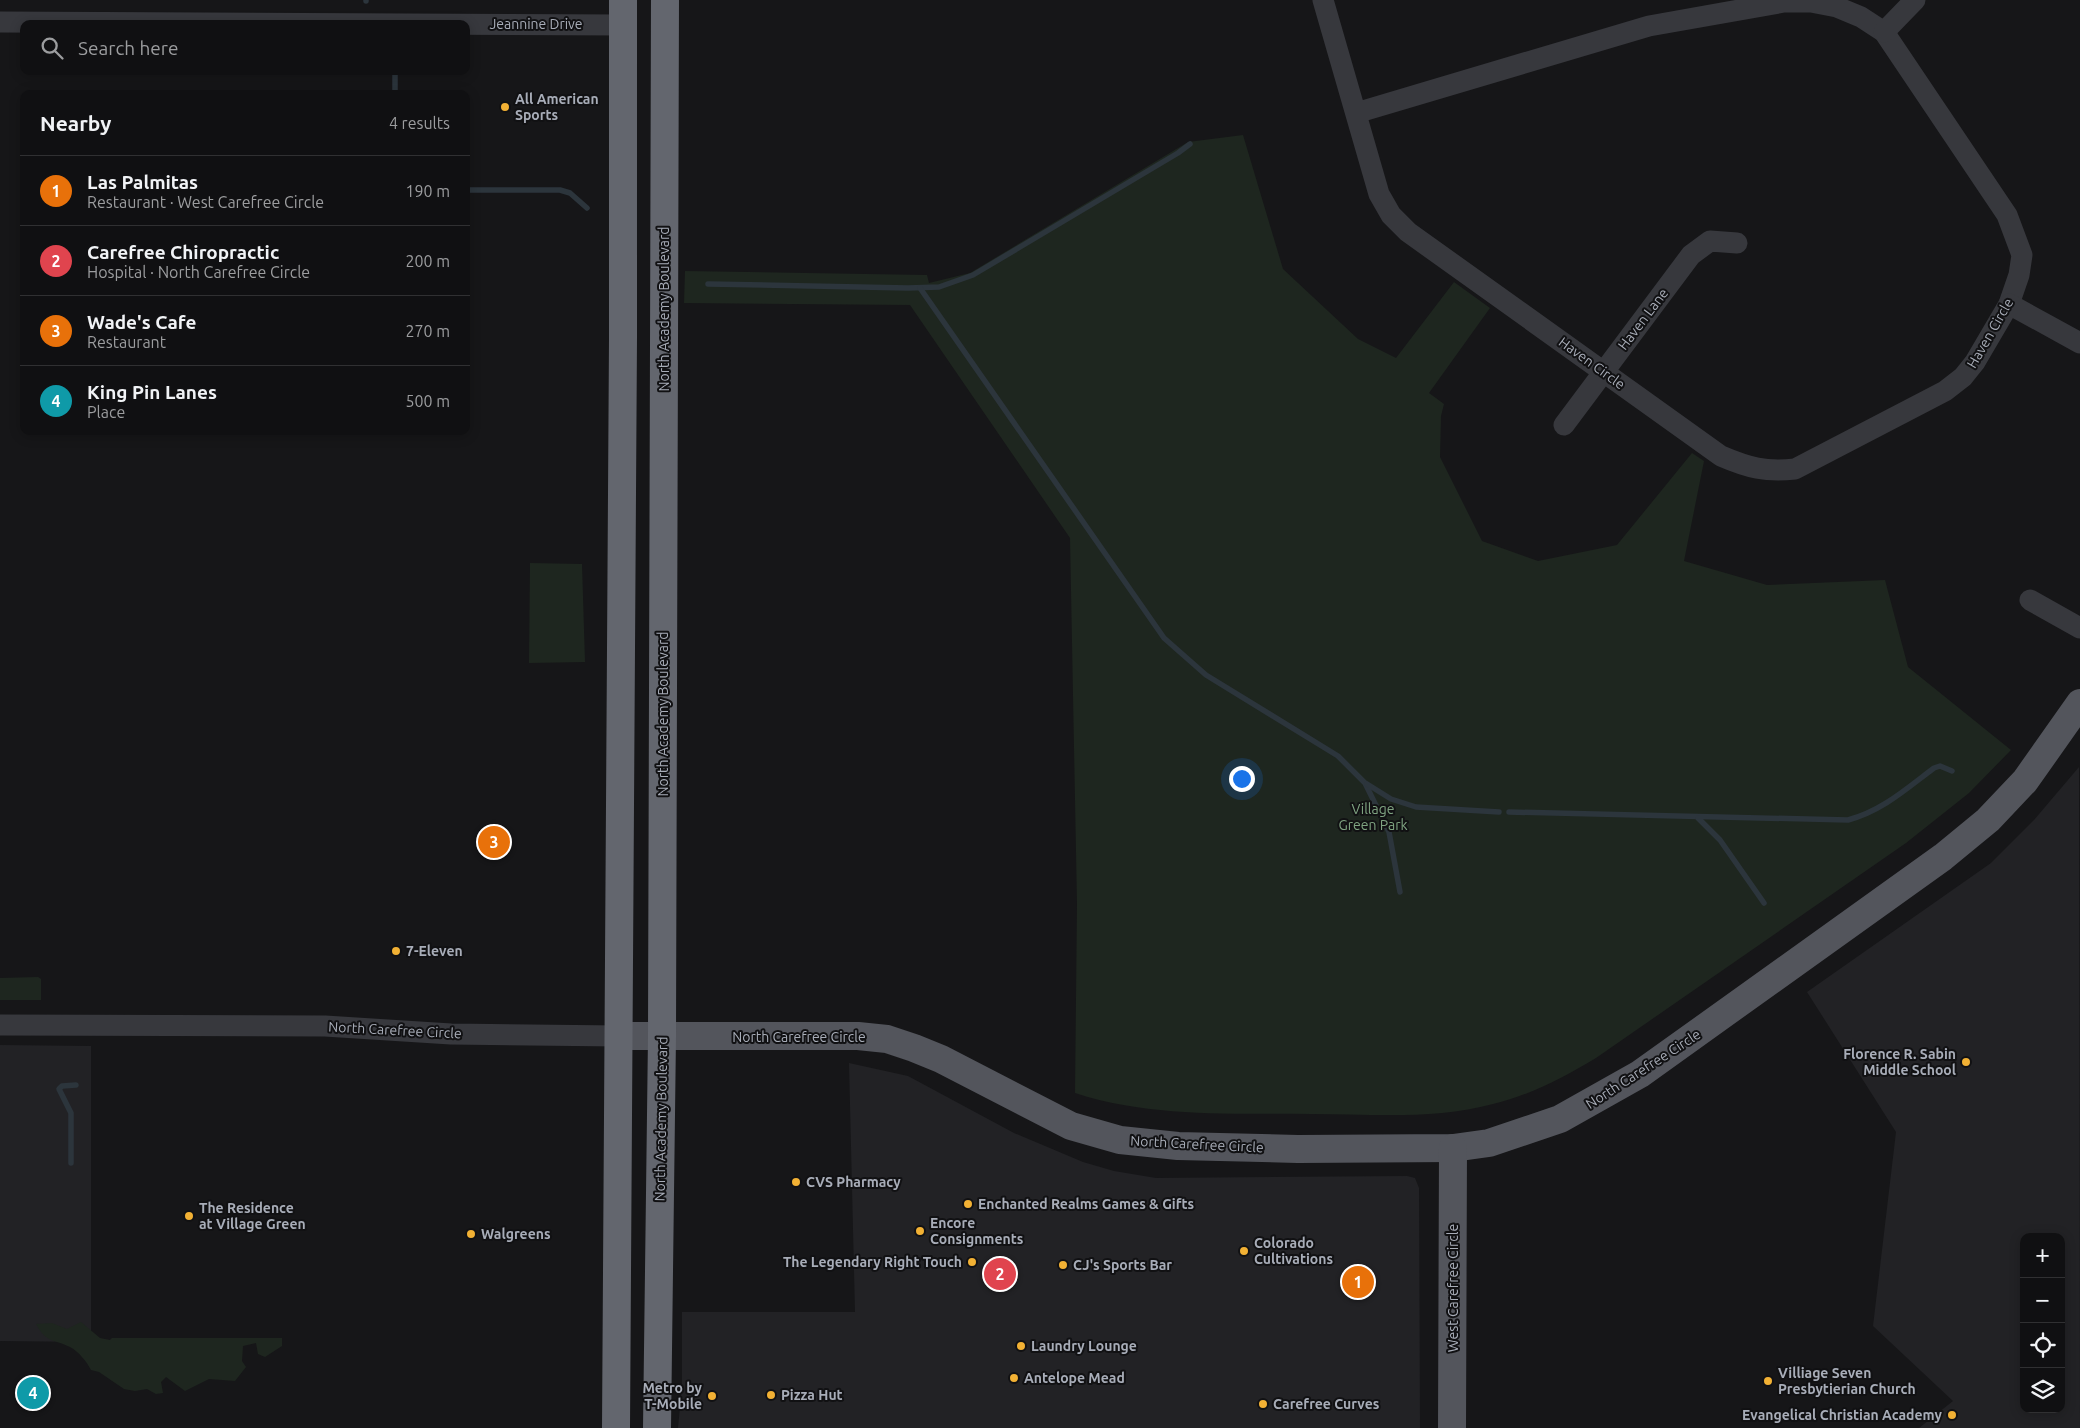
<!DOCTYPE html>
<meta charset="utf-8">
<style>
body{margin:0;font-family:Ubuntu,sans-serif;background:#19191b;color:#f1f3f6}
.controls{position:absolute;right:15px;bottom:15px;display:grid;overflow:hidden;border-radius:10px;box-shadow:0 2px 12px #0003}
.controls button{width:45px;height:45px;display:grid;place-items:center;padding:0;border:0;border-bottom:1px solid #303032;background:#101012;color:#f1f3f6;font:25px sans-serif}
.you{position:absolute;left:1241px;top:778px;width:18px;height:18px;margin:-12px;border:4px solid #fff;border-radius:50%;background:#1a73e8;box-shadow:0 0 0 8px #1a73e833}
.badge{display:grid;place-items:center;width:32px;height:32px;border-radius:50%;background:#f2b134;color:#fff;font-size:16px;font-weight:700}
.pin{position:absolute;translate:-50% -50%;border:2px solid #fff;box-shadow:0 1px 5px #0006}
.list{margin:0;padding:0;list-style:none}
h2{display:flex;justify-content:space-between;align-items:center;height:65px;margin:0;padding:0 20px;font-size:21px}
h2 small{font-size:16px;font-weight:400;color:#9c9d9f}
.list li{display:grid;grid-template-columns:32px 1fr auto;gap:15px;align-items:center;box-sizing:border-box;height:70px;padding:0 20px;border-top:1px solid #303032}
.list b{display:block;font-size:19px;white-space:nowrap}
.list p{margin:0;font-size:16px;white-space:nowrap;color:#9c9d9f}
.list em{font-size:16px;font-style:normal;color:#9c9d9f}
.icon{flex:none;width:28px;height:28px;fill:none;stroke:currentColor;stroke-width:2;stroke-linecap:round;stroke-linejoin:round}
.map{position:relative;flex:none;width:2080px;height:1428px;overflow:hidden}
.search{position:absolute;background:#101012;box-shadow:0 2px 12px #0003;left:20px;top:20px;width:450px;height:55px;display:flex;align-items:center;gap:12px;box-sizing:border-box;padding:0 18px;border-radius:10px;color:#9c9d9f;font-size:19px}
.panel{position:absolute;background:#101012;box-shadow:0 2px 12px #0003;left:20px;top:90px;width:450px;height:345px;border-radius:10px}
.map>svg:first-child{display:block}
</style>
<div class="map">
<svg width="2080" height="1428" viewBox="0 0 2080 1428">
<rect width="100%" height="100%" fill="#161618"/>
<!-- built -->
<g fill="#222225" fill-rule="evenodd">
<path d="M 2079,767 L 2080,1428 L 1919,1428 L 1953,1401 L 1873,1326 L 1896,1132 L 1807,992 L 1991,863 L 2034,820 ZM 2024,1237 L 2061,1237 L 2061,1409 L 2024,1409 Z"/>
<path d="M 0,1045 L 91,1046 L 91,1342 L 0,1341 Z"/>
<path d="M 849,1063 L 908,1076 L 1014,1133 L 1083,1162 L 1114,1171 L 1156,1178 L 1407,1176 L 1415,1178 L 1419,1188 L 1420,1428 L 678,1428 L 682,1385 L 682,1312 L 855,1312 Z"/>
</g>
<!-- green -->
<g fill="#1e261f">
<path d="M 1243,135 L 1283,269 L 1358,339 L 1396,358 L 1454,282 L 1490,308 L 1429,393 L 1444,404 L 1441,416 L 1440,457 L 1482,541 L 1538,561 L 1617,545 L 1692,453 L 1704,461 L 1684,561 L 1767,585 L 1885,580 L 1908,667 L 2011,750 L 1969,793 L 1906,843 L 1596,1058 C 1563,1078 1530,1095 1493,1104 C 1435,1120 1371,1114 1312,1114 C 1232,1113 1152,1118 1075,1093 L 1077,904 L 1070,538 L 910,305 L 684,303 L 685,271 L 927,275 L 929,283 L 970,273 L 1188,142 Z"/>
<path d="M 530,563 L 582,564 L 585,662 L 529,663 Z"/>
<path d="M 38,977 L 41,979 L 41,1000 L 0,1000 L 0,978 Z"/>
<path d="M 81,1322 L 100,1338 L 110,1340 L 112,1338 L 282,1338 L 282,1346 L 265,1357 L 258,1354 L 256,1343 L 243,1346 L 242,1361 L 246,1367 L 235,1381 L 209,1379 L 185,1391 L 166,1377 L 161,1382 L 163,1393 L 156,1394 L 147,1389 L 135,1391 L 124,1389 L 99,1372 L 91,1370 C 87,1362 79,1352 70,1347 C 54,1339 46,1343 36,1324 L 52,1323 L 67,1329 Z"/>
</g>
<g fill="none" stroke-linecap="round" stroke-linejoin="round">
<!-- stream -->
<g stroke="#2c353c" stroke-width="5.5">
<path d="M 366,1 L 366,0"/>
<path d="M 395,94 L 395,71"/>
<path d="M 466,190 L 560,190 L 570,193 L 587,208"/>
<path d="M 708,284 L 908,288 L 939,287 L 973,275 L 1178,153 L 1190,144"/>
<path d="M 920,288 L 1164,638 L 1206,675 L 1338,756 L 1365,783 L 1389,832 L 1400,892"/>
<path d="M 1367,784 L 1391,799 L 1416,807 L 1499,812"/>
<path d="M 1509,812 L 1848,820 C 1882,811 1906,789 1934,768 L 1940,766 L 1952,771"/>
<path d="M 1698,818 L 1720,840 L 1764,903"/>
<path d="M 71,1163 L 71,1113 L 59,1089 L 62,1086 L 76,1085"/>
</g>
<!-- minor -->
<g stroke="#37383d" stroke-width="21">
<path d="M 1323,0 L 1379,194 L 1391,215 L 1408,232 L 1721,456 C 1749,468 1765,472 1795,469 L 1945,391 L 1963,377 L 1975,362 L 2009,304 L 2019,275 L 2022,255 L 2007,215 L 1884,32 L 1861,17 L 1837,7 L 1811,2 L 1784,2 L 1649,26 L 1356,113"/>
<path d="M 0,22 L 622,25"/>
<path d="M 1884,32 L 1915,0"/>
<path d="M 2009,304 L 2080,343"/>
<path d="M 1564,425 L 1691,255 L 1710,241 L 1737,243"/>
<path d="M 2030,600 L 2080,628"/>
<path d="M 0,1025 L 325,1026 L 451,1034 L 619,1036"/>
</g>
<!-- major -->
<g stroke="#53555c" stroke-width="28">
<path d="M 619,1036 L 858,1036 L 887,1039 L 914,1048 L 941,1059 L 1071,1126 L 1120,1140 L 1178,1146 L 1298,1149 L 1453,1148 L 1489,1143 L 1560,1119 L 1640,1074 L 1943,857 L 1988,820 L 2025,781 L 2080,703"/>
<path d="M 1452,1428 L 1453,1148"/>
</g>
<!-- highway -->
<g stroke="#63666e" stroke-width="28">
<path d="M 616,1428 L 623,338 L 623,0"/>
<path d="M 657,1428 L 662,1036 L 665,0"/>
</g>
</g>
<!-- markers -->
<g fill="#f2b134" stroke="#111113" stroke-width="2">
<circle cx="505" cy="107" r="5"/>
<circle cx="396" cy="951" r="5"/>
<circle cx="1966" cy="1062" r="5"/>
<circle cx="796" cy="1182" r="5"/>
<circle cx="968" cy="1204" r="5"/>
<circle cx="189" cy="1216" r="5"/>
<circle cx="920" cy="1231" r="5"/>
<circle cx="471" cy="1234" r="5"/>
<circle cx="1244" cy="1251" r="5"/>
<circle cx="972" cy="1262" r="5"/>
<circle cx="1063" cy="1265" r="5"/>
<circle cx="1021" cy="1346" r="5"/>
<circle cx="1014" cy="1378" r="5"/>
<circle cx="1768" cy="1381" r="5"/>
<circle cx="771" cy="1395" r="5"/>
<circle cx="712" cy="1396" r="5"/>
<circle cx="1263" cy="1404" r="5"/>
<circle cx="1952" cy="1415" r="5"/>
</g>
<g text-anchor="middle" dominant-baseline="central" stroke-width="4" stroke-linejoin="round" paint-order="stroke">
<!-- street labels -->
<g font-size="14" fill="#a8adb8" stroke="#111113">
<text x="536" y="24">Jeannine Drive</text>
<text transform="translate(664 309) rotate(-90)">North Academy Boulevard</text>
<text transform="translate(1643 319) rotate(-53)">Haven Lane</text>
<text transform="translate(1990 333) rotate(-60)">Haven Circle</text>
<text transform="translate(1592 363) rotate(36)">Haven Circle</text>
<text transform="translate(663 714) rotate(-90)">North Academy Boulevard</text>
<text transform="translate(395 1030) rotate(3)">North Carefree Circle</text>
<text x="799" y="1037">North Carefree Circle</text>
<text transform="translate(1643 1069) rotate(-33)">North Carefree Circle</text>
<text transform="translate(661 1119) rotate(-89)">North Academy Boulevard</text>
<text transform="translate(1197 1144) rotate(3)">North Carefree Circle</text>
<text transform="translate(1453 1288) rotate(-90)">West Carefree Circle</text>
</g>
<!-- poi labels -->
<g font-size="14" font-weight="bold" fill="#a8adb8" stroke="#111113" text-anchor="start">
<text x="515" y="99">All American<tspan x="515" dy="16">Sports</tspan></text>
<text x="406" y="951">7-Eleven</text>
<text x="1956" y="1054" text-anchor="end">Florence R. Sabin<tspan x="1956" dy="16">Middle School</tspan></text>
<text x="806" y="1182">CVS Pharmacy</text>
<text x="978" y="1204">Enchanted Realms Games &amp; Gifts</text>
<text x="199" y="1208">The Residence<tspan x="199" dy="16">at Village Green</tspan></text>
<text x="930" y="1223">Encore<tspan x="930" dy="16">Consignments</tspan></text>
<text x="481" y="1234">Walgreens</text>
<text x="1254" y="1243">Colorado<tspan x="1254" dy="16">Cultivations</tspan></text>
<text x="962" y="1262" text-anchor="end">The Legendary Right Touch</text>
<text x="1073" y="1265">CJ's Sports Bar</text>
<text x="1031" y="1346">Laundry Lounge</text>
<text x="1778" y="1373">Villiage Seven<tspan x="1778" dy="16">Presbytierian Church</tspan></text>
<text x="1024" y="1378">Antelope Mead</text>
<text x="702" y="1388" text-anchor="end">Metro by<tspan x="702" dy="16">T-Mobile</tspan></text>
<text x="781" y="1395">Pizza Hut</text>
<text x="1273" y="1404">Carefree Curves</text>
<text x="1942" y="1415" text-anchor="end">Evangelical Christian Academy</text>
</g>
<!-- park labels -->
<g font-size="14" fill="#7fa381" stroke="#111113">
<text x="1373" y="809">Village<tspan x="1373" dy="16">Green Park</tspan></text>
</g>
</g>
</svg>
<div class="controls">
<button>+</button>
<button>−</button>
<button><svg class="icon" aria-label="locate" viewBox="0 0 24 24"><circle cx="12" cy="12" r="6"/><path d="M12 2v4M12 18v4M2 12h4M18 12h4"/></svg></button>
<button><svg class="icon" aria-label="layers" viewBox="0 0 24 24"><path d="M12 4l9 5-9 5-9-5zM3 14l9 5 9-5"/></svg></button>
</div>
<div class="you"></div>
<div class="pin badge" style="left:1358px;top:1282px;background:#e8710a">1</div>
<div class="pin badge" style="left:1000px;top:1274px;background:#e0444e">2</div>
<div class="pin badge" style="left:494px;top:842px;background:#e8710a">3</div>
<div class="pin badge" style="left:33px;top:1393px;background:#0f9aa8">4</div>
<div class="search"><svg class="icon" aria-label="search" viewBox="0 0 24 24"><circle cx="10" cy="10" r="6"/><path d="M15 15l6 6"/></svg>Search here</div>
<section class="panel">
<h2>Nearby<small>4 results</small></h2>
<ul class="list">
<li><span class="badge" style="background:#e8710a">1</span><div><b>Las Palmitas</b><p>Restaurant · West Carefree Circle</p></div><em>190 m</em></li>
<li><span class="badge" style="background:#e0444e">2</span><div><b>Carefree Chiropractic</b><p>Hospital · North Carefree Circle</p></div><em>200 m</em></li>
<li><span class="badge" style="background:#e8710a">3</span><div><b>Wade's Cafe</b><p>Restaurant</p></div><em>270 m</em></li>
<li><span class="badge" style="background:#0f9aa8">4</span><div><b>King Pin Lanes</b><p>Place</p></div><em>500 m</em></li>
</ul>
</section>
</div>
